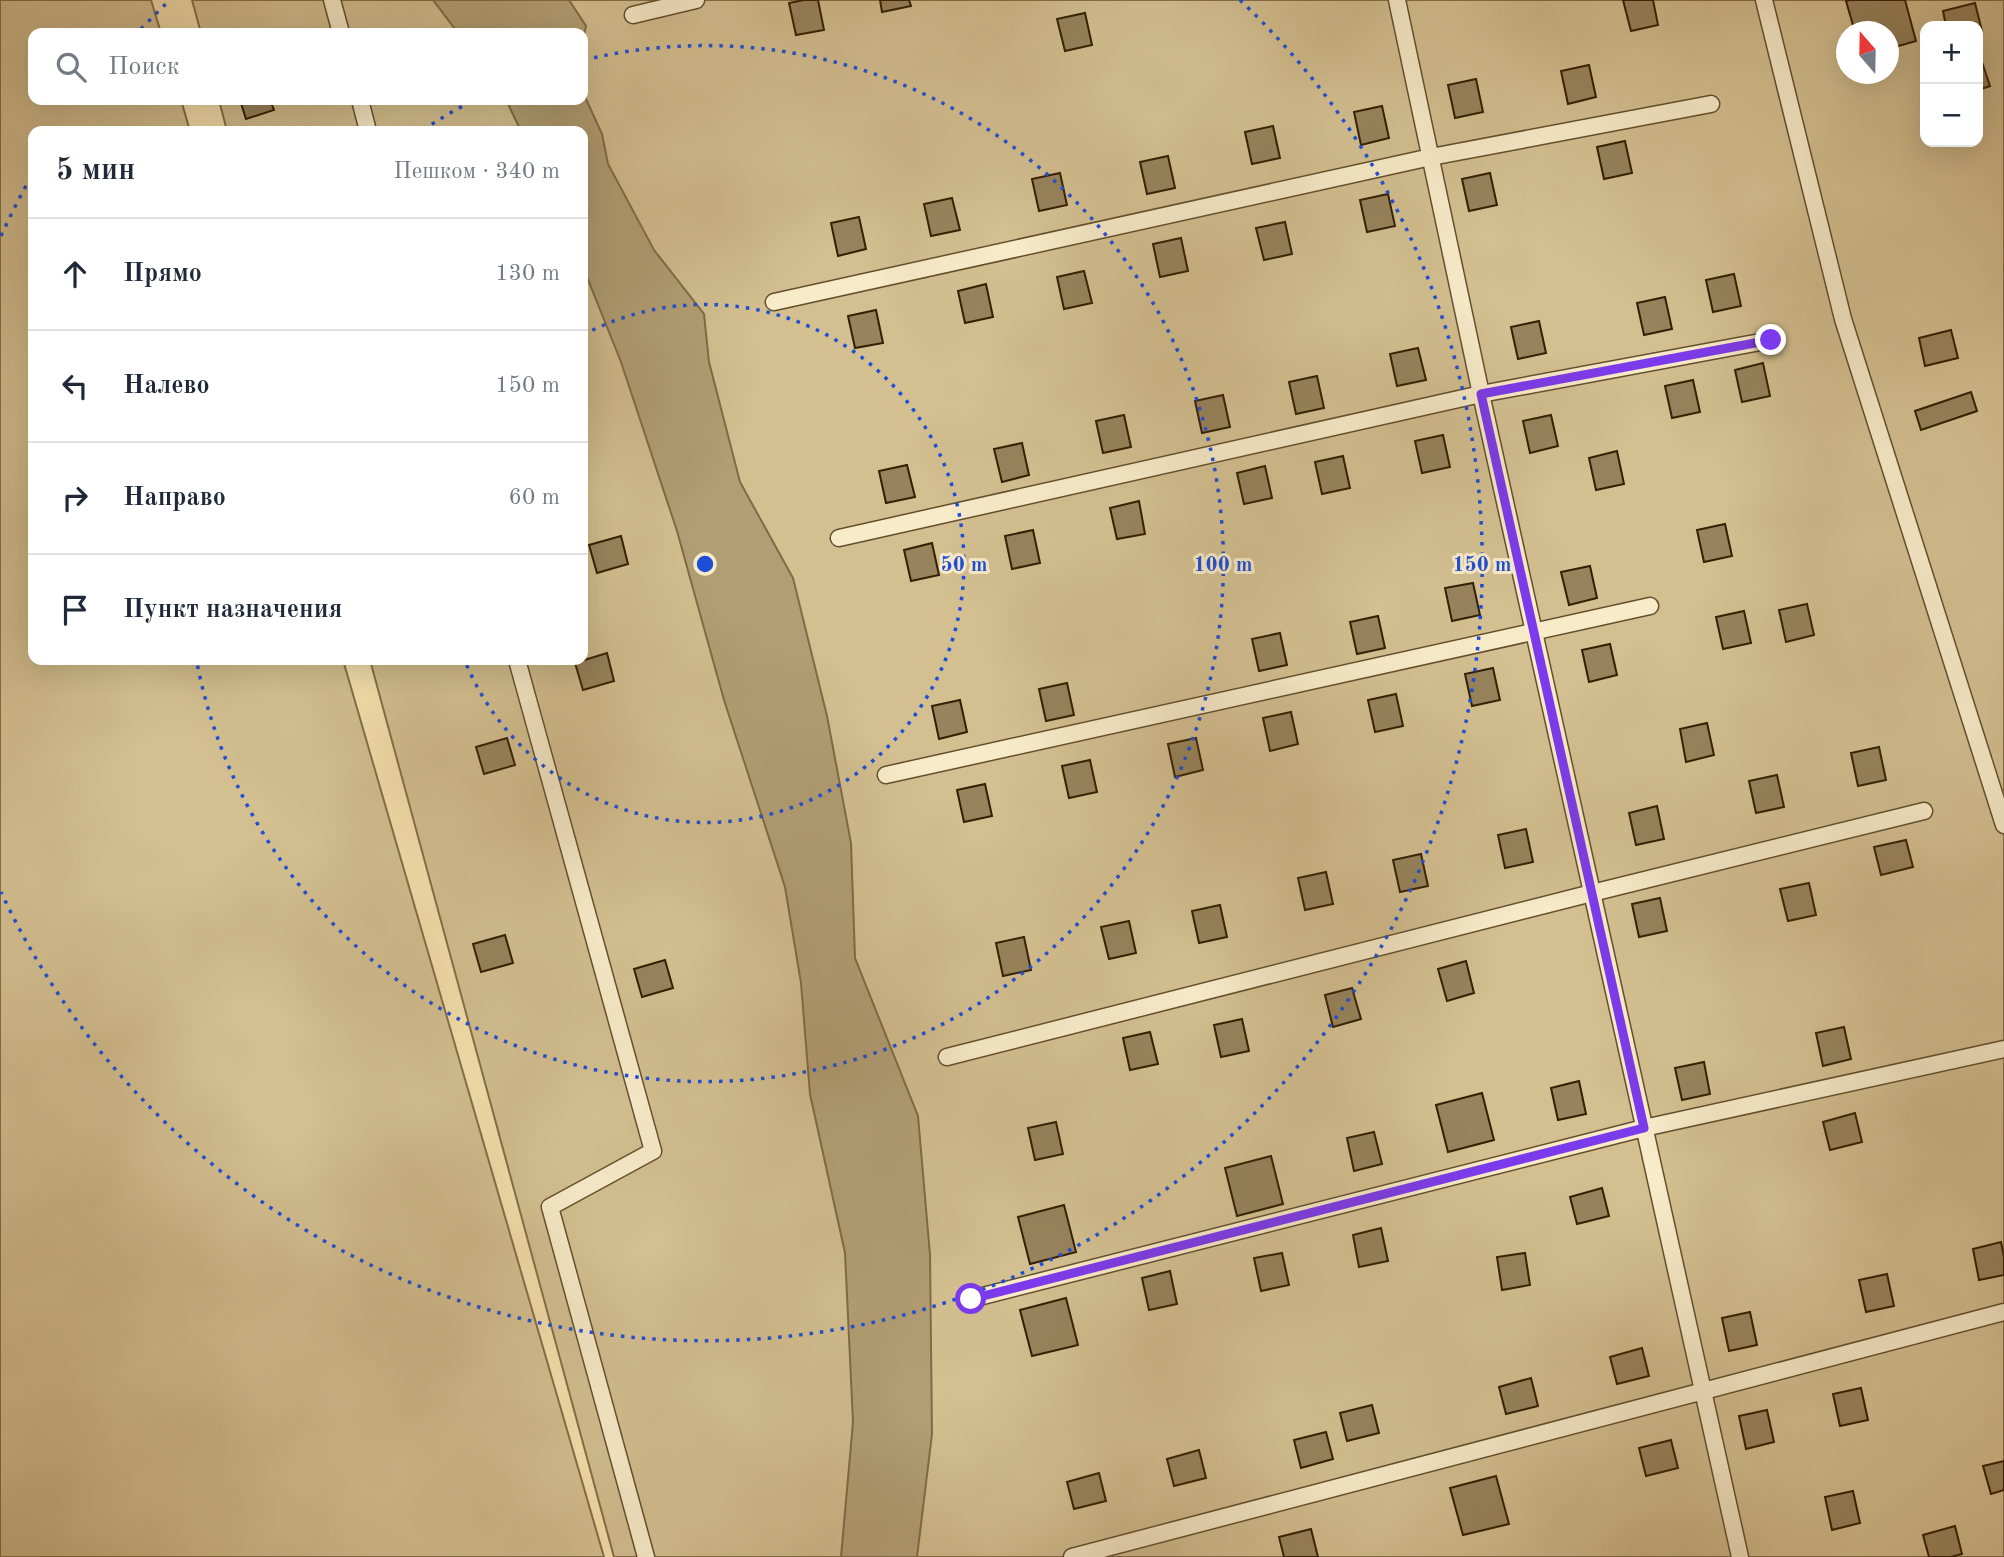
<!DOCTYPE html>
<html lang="ru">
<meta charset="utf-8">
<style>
body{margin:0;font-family:"Old Standard TT",serif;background:#f2f2f3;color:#1f2937}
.controls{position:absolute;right:21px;top:21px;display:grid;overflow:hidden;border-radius:14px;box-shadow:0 7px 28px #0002}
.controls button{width:63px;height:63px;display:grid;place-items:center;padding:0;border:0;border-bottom:2px solid #e0e1e3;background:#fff;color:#1f2937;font:35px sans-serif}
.compass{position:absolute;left:1836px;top:21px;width:63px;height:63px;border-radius:50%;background:#fff;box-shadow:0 7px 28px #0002;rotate:340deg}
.stop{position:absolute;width:21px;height:21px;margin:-16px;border:5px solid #7c3aed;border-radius:50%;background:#fff}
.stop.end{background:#7c3aed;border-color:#fff;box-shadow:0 2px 7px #0008}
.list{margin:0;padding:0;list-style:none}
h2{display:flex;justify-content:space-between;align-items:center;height:91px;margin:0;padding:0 28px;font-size:30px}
h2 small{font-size:23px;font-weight:400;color:#747a83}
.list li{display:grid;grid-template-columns:46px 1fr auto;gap:21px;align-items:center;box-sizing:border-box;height:112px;padding:0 28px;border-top:2px solid #e0e1e3}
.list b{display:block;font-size:26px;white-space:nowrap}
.list em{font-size:23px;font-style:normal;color:#747a83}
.icon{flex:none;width:38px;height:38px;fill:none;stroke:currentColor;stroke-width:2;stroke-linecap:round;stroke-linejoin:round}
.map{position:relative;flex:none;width:2004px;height:1557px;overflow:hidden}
.search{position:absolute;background:#fff;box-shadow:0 7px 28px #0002;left:28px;top:28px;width:560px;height:77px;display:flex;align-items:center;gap:18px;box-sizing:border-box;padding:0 24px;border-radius:14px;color:#747a83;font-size:26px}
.panel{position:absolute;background:#fff;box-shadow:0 7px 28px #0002;left:28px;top:126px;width:560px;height:539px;border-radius:14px}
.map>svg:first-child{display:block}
</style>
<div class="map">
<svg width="2004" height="1557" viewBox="0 0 2004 1557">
<rect width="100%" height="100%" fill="#f4e0ad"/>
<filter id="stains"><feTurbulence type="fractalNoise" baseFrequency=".00286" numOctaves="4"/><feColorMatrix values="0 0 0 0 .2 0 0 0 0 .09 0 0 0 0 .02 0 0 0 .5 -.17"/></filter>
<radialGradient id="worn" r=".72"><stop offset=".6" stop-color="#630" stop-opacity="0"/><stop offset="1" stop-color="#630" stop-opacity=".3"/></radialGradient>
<!-- green -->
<g fill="#d3bf90" stroke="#836f4a" stroke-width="2" fill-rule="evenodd">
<path d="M 0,0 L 151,0 L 161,33 L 33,33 L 33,100 L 181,100 L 190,131 L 33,131 L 33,660 L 343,660 L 604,1557 L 0,1557 Z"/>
<path d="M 192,0 L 2004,0 L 2004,1557 L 614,1557 L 370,660 L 583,660 L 583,131 L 227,131 L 219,100 L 583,100 L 583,33 L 201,33 ZM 1925,26 L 1978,26 L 1978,142 L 1925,142 ZM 1846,32 L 1888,32 L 1888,74 L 1846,74 Z"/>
</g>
<!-- water -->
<g fill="#b29e74" stroke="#7f6b47" stroke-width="2">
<path d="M 433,0 L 569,0 L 586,26 L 583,40 L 583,33 L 458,33 Z"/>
<path d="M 583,65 L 586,99 L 602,134 L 608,164 L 654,250 L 704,314 L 709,362 L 740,482 L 793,578 L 827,716 L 851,843 L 855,958 L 918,1116 L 930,1255 L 932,1434 L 917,1557 L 841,1557 L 853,1422 L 845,1253 L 810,1094 L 801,983 L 785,887 L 724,700 L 677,531 L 621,362 L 583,267 L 583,131 L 521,131 L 506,100 L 583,100 Z"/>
</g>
<!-- building -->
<g fill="#97835c" stroke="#331f04" stroke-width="2">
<path d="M 804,0 L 818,0 L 824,30 L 796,35 L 789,3 Z"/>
<path d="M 880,0 L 909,0 L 911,6 L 882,12 Z"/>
<path d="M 1623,0 L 1653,0 L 1658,25 L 1631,31 Z"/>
<path d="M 1850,0 L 1905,0 L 1916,41 L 1888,49 L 1888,32 L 1855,32 L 1846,1 Z"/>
<path d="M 1975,3 L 1982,31 L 1978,32 L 1978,26 L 1946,26 L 1943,11 Z"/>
<path d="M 1085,13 L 1092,45 L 1065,51 L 1057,19 Z"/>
<path d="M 1981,59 L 1990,86 L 1978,90 L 1978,60 Z"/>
<path d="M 1589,65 L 1596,97 L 1568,104 L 1561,71 Z"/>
<path d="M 1476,79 L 1483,112 L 1455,118 L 1448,85 Z"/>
<path d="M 240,100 L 270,100 L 274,110 L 246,119 Z"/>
<path d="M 1382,106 L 1389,138 L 1361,145 L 1354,112 Z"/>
<path d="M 1273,126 L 1280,158 L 1252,164 L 1245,132 Z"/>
<path d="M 1625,141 L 1632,173 L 1604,179 L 1597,147 Z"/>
<path d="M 1168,156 L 1175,188 L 1147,194 L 1140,162 Z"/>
<path d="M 1060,173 L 1067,205 L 1039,211 L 1032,179 Z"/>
<path d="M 1490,173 L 1497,205 L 1469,211 L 1462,179 Z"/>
<path d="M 1388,194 L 1395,226 L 1367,232 L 1360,200 Z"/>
<path d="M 952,198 L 960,230 L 931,236 L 924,204 Z"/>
<path d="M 859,217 L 866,249 L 838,256 L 831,223 Z"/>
<path d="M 1285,222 L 1292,254 L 1264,260 L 1256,228 Z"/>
<path d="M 1181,238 L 1188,271 L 1160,277 L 1153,244 Z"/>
<path d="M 1084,271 L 1092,303 L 1064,309 L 1057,277 Z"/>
<path d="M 1734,274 L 1741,306 L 1713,312 L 1706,280 Z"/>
<path d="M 986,284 L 993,317 L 965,323 L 958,291 Z"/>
<path d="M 1665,297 L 1672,329 L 1644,335 L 1637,303 Z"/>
<path d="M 876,310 L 883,343 L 855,348 L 848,316 Z"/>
<path d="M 1539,321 L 1546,353 L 1518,359 L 1511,327 Z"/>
<path d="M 1951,330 L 1958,358 L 1925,366 L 1919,338 Z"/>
<path d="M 1418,348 L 1426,380 L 1397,386 L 1390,354 Z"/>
<path d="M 1763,363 L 1770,396 L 1742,402 L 1735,370 Z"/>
<path d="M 1317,376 L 1324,408 L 1296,414 L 1289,382 Z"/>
<path d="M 1693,380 L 1700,412 L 1672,418 L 1665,386 Z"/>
<path d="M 1971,392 L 1977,411 L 1921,430 L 1915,411 Z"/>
<path d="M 1223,395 L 1230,427 L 1202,433 L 1195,401 Z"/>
<path d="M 1124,415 L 1131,447 L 1103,453 L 1096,421 Z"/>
<path d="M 1551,415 L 1558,446 L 1530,453 L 1523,421 Z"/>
<path d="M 1443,435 L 1450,467 L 1422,473 L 1415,441 Z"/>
<path d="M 1022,443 L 1029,475 L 1002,482 L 994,449 Z"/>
<path d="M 1617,451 L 1624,484 L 1596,490 L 1589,458 Z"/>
<path d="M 1343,456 L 1350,488 L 1322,494 L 1315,462 Z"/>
<path d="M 907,465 L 915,497 L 886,503 L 879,471 Z"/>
<path d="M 1265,466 L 1272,498 L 1244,504 L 1237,473 Z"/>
<path d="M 1139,501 L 1145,534 L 1117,539 L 1110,508 Z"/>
<path d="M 1725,524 L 1732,556 L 1704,562 L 1697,530 Z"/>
<path d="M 1033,530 L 1040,563 L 1012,569 L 1005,536 Z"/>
<path d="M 621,536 L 628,564 L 597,573 L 589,545 Z"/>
<path d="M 932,543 L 939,575 L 911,581 L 904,550 Z"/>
<path d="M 1590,566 L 1597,598 L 1569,605 L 1561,572 Z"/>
<path d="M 1473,583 L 1480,615 L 1452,621 L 1445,588 Z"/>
<path d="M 1807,604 L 1814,635 L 1786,642 L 1779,610 Z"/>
<path d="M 1744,611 L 1751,643 L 1723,649 L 1716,617 Z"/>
<path d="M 1378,616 L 1385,648 L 1357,654 L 1350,622 Z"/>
<path d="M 1280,633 L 1287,665 L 1259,671 L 1252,639 Z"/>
<path d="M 1610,644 L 1617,675 L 1589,682 L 1582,650 Z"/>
<path d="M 607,653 L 614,681 L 583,690 L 575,663 Z"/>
<path d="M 1493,668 L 1500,700 L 1472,706 L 1465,674 Z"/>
<path d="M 1067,683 L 1074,715 L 1046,721 L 1039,689 Z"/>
<path d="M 1396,694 L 1403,726 L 1375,732 L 1368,700 Z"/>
<path d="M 960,700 L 967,732 L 939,739 L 932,706 Z"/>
<path d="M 1291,712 L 1298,744 L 1270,751 L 1263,718 Z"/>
<path d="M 1707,723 L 1714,755 L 1686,762 L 1680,729 Z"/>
<path d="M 507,738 L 515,765 L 484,774 L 476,747 Z"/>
<path d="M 1196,738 L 1203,770 L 1175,777 L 1168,744 Z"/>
<path d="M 1879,747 L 1886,780 L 1858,786 L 1851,753 Z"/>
<path d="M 1090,760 L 1097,792 L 1069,798 L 1062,766 Z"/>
<path d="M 1777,775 L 1784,807 L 1756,813 L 1749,781 Z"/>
<path d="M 985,784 L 992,816 L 964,822 L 957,790 Z"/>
<path d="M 1657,806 L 1664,839 L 1636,845 L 1629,813 Z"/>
<path d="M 1526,829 L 1533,862 L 1505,868 L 1498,835 Z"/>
<path d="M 1906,840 L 1913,867 L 1881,875 L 1874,847 Z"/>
<path d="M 1421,854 L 1428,886 L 1400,892 L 1393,860 Z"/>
<path d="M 1326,872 L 1333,904 L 1305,910 L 1298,878 Z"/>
<path d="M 1809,883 L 1816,915 L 1788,921 L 1780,889 Z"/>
<path d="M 1660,898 L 1667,931 L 1639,937 L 1632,904 Z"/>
<path d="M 1220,905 L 1227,937 L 1199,943 L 1192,911 Z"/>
<path d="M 1129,921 L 1136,953 L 1109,959 L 1101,927 Z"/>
<path d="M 505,935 L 513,963 L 481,972 L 473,944 Z"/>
<path d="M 1024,937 L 1031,970 L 1003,976 L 996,943 Z"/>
<path d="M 665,960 L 673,988 L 642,997 L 634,969 Z"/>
<path d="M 1466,961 L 1474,993 L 1447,1001 L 1438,969 Z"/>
<path d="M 1352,988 L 1361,1019 L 1333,1027 L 1325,995 Z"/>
<path d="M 1242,1019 L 1249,1051 L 1221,1057 L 1214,1025 Z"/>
<path d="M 1844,1027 L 1851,1059 L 1823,1066 L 1816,1033 Z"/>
<path d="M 1150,1032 L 1158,1064 L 1130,1070 L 1123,1038 Z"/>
<path d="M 1704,1062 L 1710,1094 L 1682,1100 L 1675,1068 Z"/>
<path d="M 1579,1081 L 1586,1114 L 1558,1120 L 1551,1088 Z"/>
<path d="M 1482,1093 L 1494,1140 L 1448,1152 L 1436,1105 Z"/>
<path d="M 1855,1113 L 1862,1142 L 1830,1150 L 1823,1122 Z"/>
<path d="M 1056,1122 L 1063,1154 L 1035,1160 L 1028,1128 Z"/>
<path d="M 1374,1132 L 1382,1164 L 1354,1171 L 1347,1138 Z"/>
<path d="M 1271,1156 L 1283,1204 L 1237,1216 L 1225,1168 Z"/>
<path d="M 1602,1188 L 1609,1216 L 1577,1224 L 1570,1197 Z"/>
<path d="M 1064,1205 L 1076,1252 L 1030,1264 L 1018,1217 Z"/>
<path d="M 1381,1228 L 1388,1261 L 1359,1267 L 1353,1235 Z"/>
<path d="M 2001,1242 L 2004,1257 L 2004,1275 L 1979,1280 L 1973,1249 Z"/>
<path d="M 1282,1253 L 1289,1285 L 1261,1291 L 1254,1258 Z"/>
<path d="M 1525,1253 L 1530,1285 L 1502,1290 L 1497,1257 Z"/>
<path d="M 1170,1271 L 1177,1304 L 1149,1310 L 1142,1278 Z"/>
<path d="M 1887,1274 L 1894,1306 L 1866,1312 L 1859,1280 Z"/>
<path d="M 1066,1298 L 1078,1345 L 1032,1356 L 1020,1310 Z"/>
<path d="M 1750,1312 L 1757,1345 L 1729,1351 L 1722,1318 Z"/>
<path d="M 1642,1348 L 1649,1376 L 1617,1384 L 1610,1357 Z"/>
<path d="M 1531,1378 L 1538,1406 L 1506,1414 L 1499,1387 Z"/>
<path d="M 1861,1388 L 1868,1420 L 1840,1426 L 1833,1394 Z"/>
<path d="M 1372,1405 L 1379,1433 L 1347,1441 L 1340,1413 Z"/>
<path d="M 1767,1410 L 1774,1442 L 1746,1449 L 1739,1416 Z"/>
<path d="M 1326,1432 L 1333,1459 L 1301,1468 L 1294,1440 Z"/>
<path d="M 1671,1440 L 1678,1468 L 1646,1476 L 1639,1448 Z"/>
<path d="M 1199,1450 L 1206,1478 L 1174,1486 L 1167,1459 Z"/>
<path d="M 2004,1461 L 2004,1490 L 1991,1494 L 1983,1466 Z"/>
<path d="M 1099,1473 L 1106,1501 L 1074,1509 L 1067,1482 Z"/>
<path d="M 1496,1476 L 1509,1524 L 1463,1535 L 1450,1488 Z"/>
<path d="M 1853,1491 L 1860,1523 L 1832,1530 L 1825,1497 Z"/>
<path d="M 1955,1526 L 1962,1554 L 1951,1557 L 1929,1557 L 1923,1535 Z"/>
<path d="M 1311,1529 L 1318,1557 L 1284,1557 L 1279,1537 Z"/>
</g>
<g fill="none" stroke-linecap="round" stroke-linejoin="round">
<!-- lane casing -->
<g stroke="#634f2e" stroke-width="19">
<g id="lane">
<path d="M 332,0 L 341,33"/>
<path d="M 1397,0 L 1481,394 L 1740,1557"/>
<path d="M 1764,0 L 1843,319 L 2004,825"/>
<path d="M 633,15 L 696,0"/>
<path d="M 360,100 L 368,131"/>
<path d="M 774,302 L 1431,157 L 1711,104"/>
<path d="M 839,538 L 1481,394 L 1771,340"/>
<path d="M 517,660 L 653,1151 L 550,1207 L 646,1557"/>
<path d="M 886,775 L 1650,606"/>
<path d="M 947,1057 L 1592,893 L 1924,811"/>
<path d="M 971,1299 L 1644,1128 L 2004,1049"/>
<path d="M 1072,1557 L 2004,1312"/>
</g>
</g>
<!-- lane -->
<use href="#lane" stroke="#f8ebca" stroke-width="16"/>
</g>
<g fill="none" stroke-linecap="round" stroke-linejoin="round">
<!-- route -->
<path stroke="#7c3aed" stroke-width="9" d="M 971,1299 L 1644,1128 L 1481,394 L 1771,340"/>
</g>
<!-- distance rings -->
<g fill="none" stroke="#1d4ed8" stroke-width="3.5" stroke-dasharray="3.5 7">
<path d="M583 335A259 259 0 1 1 465 661"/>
<path d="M423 130A518 518 0 0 1 474 100M584 60A518 518 0 1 1 197 663"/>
<path d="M1 236A777 777 0 0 1 32 175M141 29A777 777 0 0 1 170 0M1240 0A777 777 0 1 1 1 892"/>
</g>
<circle cx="705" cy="564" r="10" fill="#1d4ed8" stroke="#f8ebca" stroke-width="3.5"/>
<g font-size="21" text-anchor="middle" font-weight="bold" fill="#1d4ed8" stroke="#f8ebca" stroke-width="6" stroke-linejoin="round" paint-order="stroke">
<text x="964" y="571">50 m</text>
<text x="1223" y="571">100 m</text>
<text x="1482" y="571">150 m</text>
</g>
<rect width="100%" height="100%" filter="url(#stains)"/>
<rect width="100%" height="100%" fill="url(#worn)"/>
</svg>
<div class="controls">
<button>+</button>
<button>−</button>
</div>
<svg class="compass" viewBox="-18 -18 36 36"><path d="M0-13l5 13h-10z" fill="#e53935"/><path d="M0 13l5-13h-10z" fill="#747a83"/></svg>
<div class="stop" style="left:971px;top:1299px"></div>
<div class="stop end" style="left:1771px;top:340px"></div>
<div class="search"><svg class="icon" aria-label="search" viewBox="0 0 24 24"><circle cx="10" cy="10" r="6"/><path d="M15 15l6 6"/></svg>Поиск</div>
<section class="panel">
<h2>5 мин<small>Пешком · 340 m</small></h2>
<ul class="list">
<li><svg class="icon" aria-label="ahead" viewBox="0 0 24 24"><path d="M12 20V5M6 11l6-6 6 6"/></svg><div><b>Прямо</b></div><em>130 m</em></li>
<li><svg class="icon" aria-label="left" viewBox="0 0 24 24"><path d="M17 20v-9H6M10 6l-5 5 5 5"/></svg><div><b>Налево</b></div><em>150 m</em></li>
<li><svg class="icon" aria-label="right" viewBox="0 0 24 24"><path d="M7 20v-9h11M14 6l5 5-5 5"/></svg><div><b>Направо</b></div><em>60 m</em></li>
<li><svg class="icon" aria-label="arrive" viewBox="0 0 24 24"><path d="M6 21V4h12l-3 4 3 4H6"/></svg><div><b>Пункт назначения</b></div></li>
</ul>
</section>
</div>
